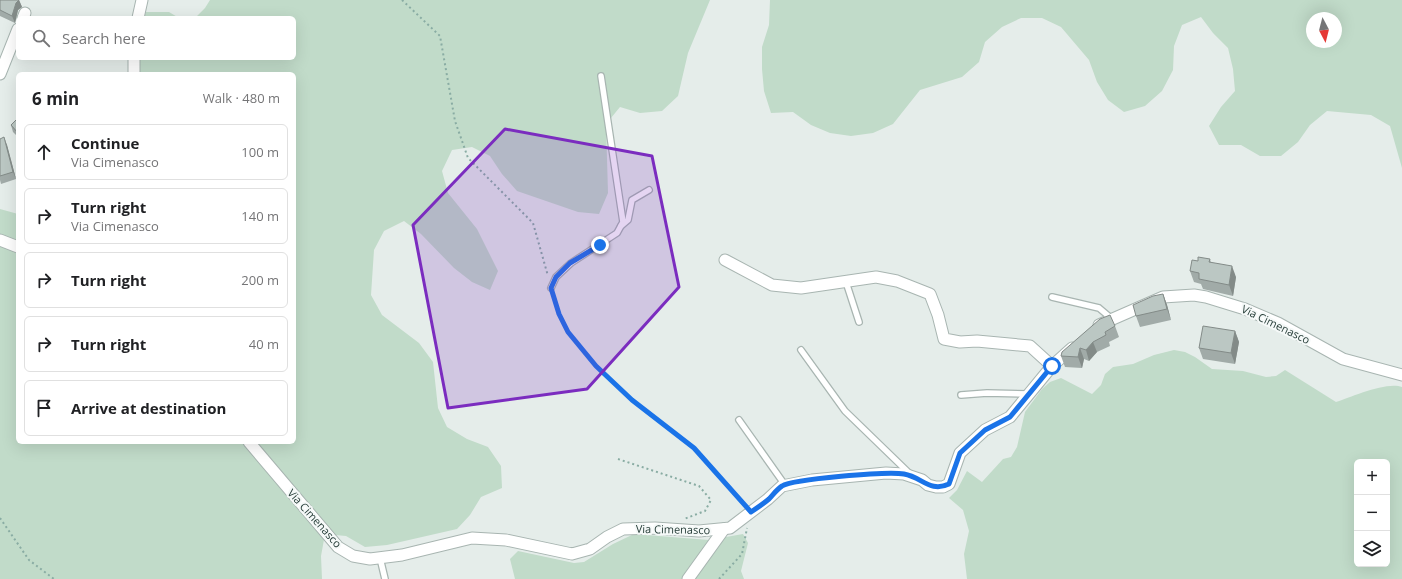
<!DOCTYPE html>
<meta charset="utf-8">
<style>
body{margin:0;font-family:"Open Sans",sans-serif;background:#f6f6f6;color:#202124}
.controls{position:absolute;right:12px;bottom:12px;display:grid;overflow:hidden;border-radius:6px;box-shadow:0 4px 16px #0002}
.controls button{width:36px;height:36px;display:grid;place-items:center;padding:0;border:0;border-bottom:1px solid #e0e0e0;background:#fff;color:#202124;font:20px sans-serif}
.compass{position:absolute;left:1306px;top:12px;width:36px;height:36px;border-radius:50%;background:#fff;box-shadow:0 4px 16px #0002;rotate:173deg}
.stop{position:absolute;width:12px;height:12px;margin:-9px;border:3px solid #1a73e8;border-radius:50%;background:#fff}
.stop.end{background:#1a73e8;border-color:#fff;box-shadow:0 1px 4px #0008}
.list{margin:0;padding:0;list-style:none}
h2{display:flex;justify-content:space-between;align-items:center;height:52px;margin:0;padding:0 16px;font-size:17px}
h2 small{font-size:13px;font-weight:400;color:#757577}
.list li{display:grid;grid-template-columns:26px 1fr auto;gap:12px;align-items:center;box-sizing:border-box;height:56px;margin:0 8px 8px;padding:0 8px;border:1px solid #e0e0e0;border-radius:6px}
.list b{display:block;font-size:15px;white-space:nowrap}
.list p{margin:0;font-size:13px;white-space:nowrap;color:#757577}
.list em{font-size:13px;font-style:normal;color:#757577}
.icon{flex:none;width:22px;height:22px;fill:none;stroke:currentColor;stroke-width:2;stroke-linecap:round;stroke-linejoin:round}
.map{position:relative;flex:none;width:1402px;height:579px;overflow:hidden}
.search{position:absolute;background:#fff;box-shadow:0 4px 16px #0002;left:16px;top:16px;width:280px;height:44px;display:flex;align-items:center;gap:10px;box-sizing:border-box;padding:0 14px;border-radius:6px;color:#757577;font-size:15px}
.panel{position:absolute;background:#fff;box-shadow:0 4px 16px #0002;left:16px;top:72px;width:280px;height:372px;border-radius:6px}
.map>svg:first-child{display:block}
</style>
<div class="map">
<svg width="1402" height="579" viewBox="0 0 1402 579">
<rect width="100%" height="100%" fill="#e5edea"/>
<!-- green -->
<g fill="#c1dbc9" fill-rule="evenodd">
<path d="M 210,0 L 710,0 L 688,53 L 678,96 L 662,111 L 640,113 L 620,107 L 606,124 L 608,193 L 599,214 L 578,212 L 517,191 L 502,174 L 490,156 L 472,147 L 452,150 L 442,171 L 448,193 L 477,229 L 498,271 L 490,290 L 472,282 L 454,268 L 421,234 L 404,221 L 384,231 L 374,250 L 371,295 L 382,315 L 419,343 L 433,362 L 438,408 L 447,427 L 467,439 L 488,447 L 501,466 L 502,488 L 481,497 L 470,515 L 457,529 L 387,545 L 365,547 L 346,536 L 325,534 L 321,556 L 322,579 L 0,579 L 0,209 L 18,214 L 18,442 L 294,442 L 294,74 L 138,74 L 137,58 L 294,58 L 294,18 L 195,18 L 205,8 Z"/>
<path d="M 770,0 L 1402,0 L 1402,168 L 1390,126 L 1371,115 L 1327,111 L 1310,125 L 1298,142 L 1281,156 L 1260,156 L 1241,145 L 1219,145 L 1209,126 L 1221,107 L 1235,91 L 1233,69 L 1228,48 L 1213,33 L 1201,17 L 1182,25 L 1174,46 L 1173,70 L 1162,91 L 1145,106 L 1124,112 L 1108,100 L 1097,82 L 1089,60 L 1061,27 L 1042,18 L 1021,18 L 1002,27 L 985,42 L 979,62 L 962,77 L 920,90 L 893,124 L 873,133 L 851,136 L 830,133 L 811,125 L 793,112 L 771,113 L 764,91 L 762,69 L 762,47 L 769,25 ZM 1312,18 L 1336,18 L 1336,42 L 1312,42 Z"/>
<path d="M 146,12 L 169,12 L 179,18 L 144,18 Z"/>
<path d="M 1174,350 L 1185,352 L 1195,357 L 1212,369 L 1243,371 L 1266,377 L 1276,376 L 1285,370 L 1336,402 C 1351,397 1387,381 1402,387 L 1402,579 L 967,579 L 964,554 L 969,531 L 963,510 L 949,498 L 957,490 L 967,471 L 982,482 L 1003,459 L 1011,457 L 1017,447 L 1025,412 L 1042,389 L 1050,382 L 1061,378 L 1092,394 L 1101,385 L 1105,374 L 1113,367 L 1133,364 L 1154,355 ZM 1357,462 L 1387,462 L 1387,564 L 1357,564 Z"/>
<path d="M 634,534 L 709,540 L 743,534 L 748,543 L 741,571 L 744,579 L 515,579 L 510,559 L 518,551 L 574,563 L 584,562 L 613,544 Z"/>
</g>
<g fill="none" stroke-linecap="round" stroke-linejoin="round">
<!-- lane casing -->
<g stroke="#a8b5b1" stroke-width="8">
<g id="lane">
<path d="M 621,226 L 628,220 L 632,200 L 649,190"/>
<path d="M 846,282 L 859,322"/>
<path d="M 551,288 L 556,277 L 571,263 L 617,233 L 623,222 L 601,76"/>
<path d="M 1052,297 L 1099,308 L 1112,319"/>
<path d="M 801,350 L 845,411 L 909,473"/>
<path d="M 961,395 L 987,393 L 1029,394"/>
<path d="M 739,420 L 785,485"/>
<path d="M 380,558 L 385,579"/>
</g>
</g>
<!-- street casing -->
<g stroke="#a8b5b1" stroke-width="13">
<g id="street">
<path d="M 23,18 L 25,13"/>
<path d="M 138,18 L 142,0"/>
<path d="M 134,58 L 134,74"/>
<path d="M 0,74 L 18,29"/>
<path d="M 0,240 L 18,247"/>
<path d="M 725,260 L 772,285 L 801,288 L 876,277 L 897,281 L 930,294 L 938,315 L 944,339 L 960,342 L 977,341 L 1030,346 L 1052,366"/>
<path d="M 1099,325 L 1163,297 L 1194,295 L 1206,297 L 1245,309 L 1278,323 L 1343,359 L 1402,375"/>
<path d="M 249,442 L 338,547 L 353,556 L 370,559 L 402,555 L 472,538 L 506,540 L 572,554 L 590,549 L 607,537 L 623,529 L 655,528 L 699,531 L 730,528 L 768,499 L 782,486 L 812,480 L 886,473 L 904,474 L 922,480 L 928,485 L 936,487 L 943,487 L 949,484 L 960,453 L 985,430 L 1010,417 L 1052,366 L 1072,348"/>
<path d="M 688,579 L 724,529"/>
</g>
</g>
<!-- path -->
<g stroke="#89aca3" stroke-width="2" stroke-dasharray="2 3" stroke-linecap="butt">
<path d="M 402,0 L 440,36 L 455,121 L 468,158 L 533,223 L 548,276"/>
<path d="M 553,296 L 559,314 L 568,332 L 596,366 L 633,400 L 694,448 L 745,505"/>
<path d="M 618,459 L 699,486 L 711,500 L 705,511 L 684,519"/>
<path d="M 0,518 L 29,560 L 54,579"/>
<path d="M 719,579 L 742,554 L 747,528"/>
</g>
<!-- lane -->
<use href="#lane" stroke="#fff" stroke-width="5.5"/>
<!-- street -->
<use href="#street" stroke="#fff" stroke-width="11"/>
</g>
<!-- wall -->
<g fill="#a1aba8">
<path d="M 0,0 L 19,0 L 22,7 L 18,10 L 15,23 L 0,16 Z"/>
<path d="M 18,118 L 18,137 L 13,132 L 11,125 Z"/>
<path d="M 0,139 L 7,145 L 16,179 L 1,184 L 0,180 Z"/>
<path d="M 1210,259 L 1211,263 L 1236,277 L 1233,296 L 1203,289 L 1201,284 L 1194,282 L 1190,271 L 1198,261 Z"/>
<path d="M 1163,294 L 1167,305 L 1171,320 L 1140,327 L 1136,316 Z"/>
<path d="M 1115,326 L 1119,337 L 1109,342 L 1110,346 L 1097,352 L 1089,361 L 1084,359 L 1082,368 L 1065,367 L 1061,356 Z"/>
<path d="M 1235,331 L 1239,342 L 1235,364 L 1203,359 L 1199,348 Z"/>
</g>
<!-- shaded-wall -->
<g fill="#838b88">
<path d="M 19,0 L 22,7 L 18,10 L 15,23 L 12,16 L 16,3 Z"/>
<path d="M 4,137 L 7,145 L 16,179 L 13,172 Z"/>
<path d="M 1232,266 L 1236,277 L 1233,296 L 1229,285 Z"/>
<path d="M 1163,294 L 1167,305 L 1171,320 L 1167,309 Z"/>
<path d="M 1235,331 L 1239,342 L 1235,364 L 1231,353 Z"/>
<path d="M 1093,342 L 1097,352 L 1089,361 L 1086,350 Z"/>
<path d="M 1080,348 L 1084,359 L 1082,368 L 1078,357 Z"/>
</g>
<!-- building -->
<g fill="#bbc7c3" stroke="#838b88">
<path d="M 0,0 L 19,0 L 16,3 L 12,16 L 0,10 Z"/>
<path d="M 18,118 L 18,133 L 11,125 Z"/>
<path d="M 4,137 L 13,172 L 0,176 L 0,139 Z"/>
<path d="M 1198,257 L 1210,259 L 1209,262 L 1232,266 L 1229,285 L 1199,279 L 1199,273 L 1190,271 L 1192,260 L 1198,261 Z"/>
<path d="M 1163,294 L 1167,309 L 1136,316 L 1133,305 L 1153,296 Z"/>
<path d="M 1110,315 L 1115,326 L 1105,332 L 1106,335 L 1093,342 L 1086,350 L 1080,348 L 1078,357 L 1061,356 L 1062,352 L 1100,319 Z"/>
<path d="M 1203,326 L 1235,331 L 1231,353 L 1199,348 Z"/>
</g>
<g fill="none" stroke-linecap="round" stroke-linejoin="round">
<!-- route -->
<path stroke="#1a73e8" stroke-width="5" d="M 600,245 L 570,263 L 556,277 L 551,288 L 559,314 L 568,332 L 596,366 L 632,400 L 694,448 L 751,512 C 757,508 763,504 769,499 C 773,495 777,489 782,486 C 793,479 888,471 904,474 C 922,477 930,493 949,484 L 960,453 L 985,430 L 1010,417 L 1052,366"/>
</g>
<!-- marked area -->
<path fill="#7b2cbf" fill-opacity="0.2" stroke="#7b2cbf" stroke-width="3" stroke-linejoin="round" d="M 505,129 L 652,156 L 679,287 L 587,389 L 448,408 L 413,225 Z"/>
<g text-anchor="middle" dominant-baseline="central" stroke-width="4" stroke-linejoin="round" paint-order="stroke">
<!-- street labels -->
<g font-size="11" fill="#263d38" stroke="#f5f9f8">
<text transform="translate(1276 324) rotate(26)">Via Cimenasco</text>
<text transform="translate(315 518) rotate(48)">Via Cimenasco</text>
<text transform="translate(673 529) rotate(1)">Via Cimenasco</text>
</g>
</g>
</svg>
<div class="controls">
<button>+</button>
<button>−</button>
<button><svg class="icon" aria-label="layers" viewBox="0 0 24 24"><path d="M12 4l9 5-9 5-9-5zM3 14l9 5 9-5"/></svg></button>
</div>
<svg class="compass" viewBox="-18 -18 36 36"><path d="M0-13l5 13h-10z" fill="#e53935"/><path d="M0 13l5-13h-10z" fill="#757577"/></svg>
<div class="stop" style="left:1052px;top:366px"></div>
<div class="stop end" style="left:600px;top:245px"></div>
<div class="search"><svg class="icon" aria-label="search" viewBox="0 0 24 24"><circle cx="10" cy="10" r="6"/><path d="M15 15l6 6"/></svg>Search here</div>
<section class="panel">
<h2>6 min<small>Walk · 480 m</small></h2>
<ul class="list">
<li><svg class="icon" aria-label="ahead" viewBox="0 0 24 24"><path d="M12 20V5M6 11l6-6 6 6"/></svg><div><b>Continue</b><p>Via Cimenasco</p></div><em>100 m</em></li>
<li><svg class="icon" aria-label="right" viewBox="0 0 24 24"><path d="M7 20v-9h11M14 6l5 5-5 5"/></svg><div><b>Turn right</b><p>Via Cimenasco</p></div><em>140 m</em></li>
<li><svg class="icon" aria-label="right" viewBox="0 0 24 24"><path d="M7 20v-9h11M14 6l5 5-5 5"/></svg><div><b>Turn right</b></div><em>200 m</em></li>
<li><svg class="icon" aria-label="right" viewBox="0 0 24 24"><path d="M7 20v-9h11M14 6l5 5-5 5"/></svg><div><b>Turn right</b></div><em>40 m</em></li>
<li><svg class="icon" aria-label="arrive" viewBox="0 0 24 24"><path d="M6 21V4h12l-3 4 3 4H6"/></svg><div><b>Arrive at destination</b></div></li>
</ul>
</section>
</div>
